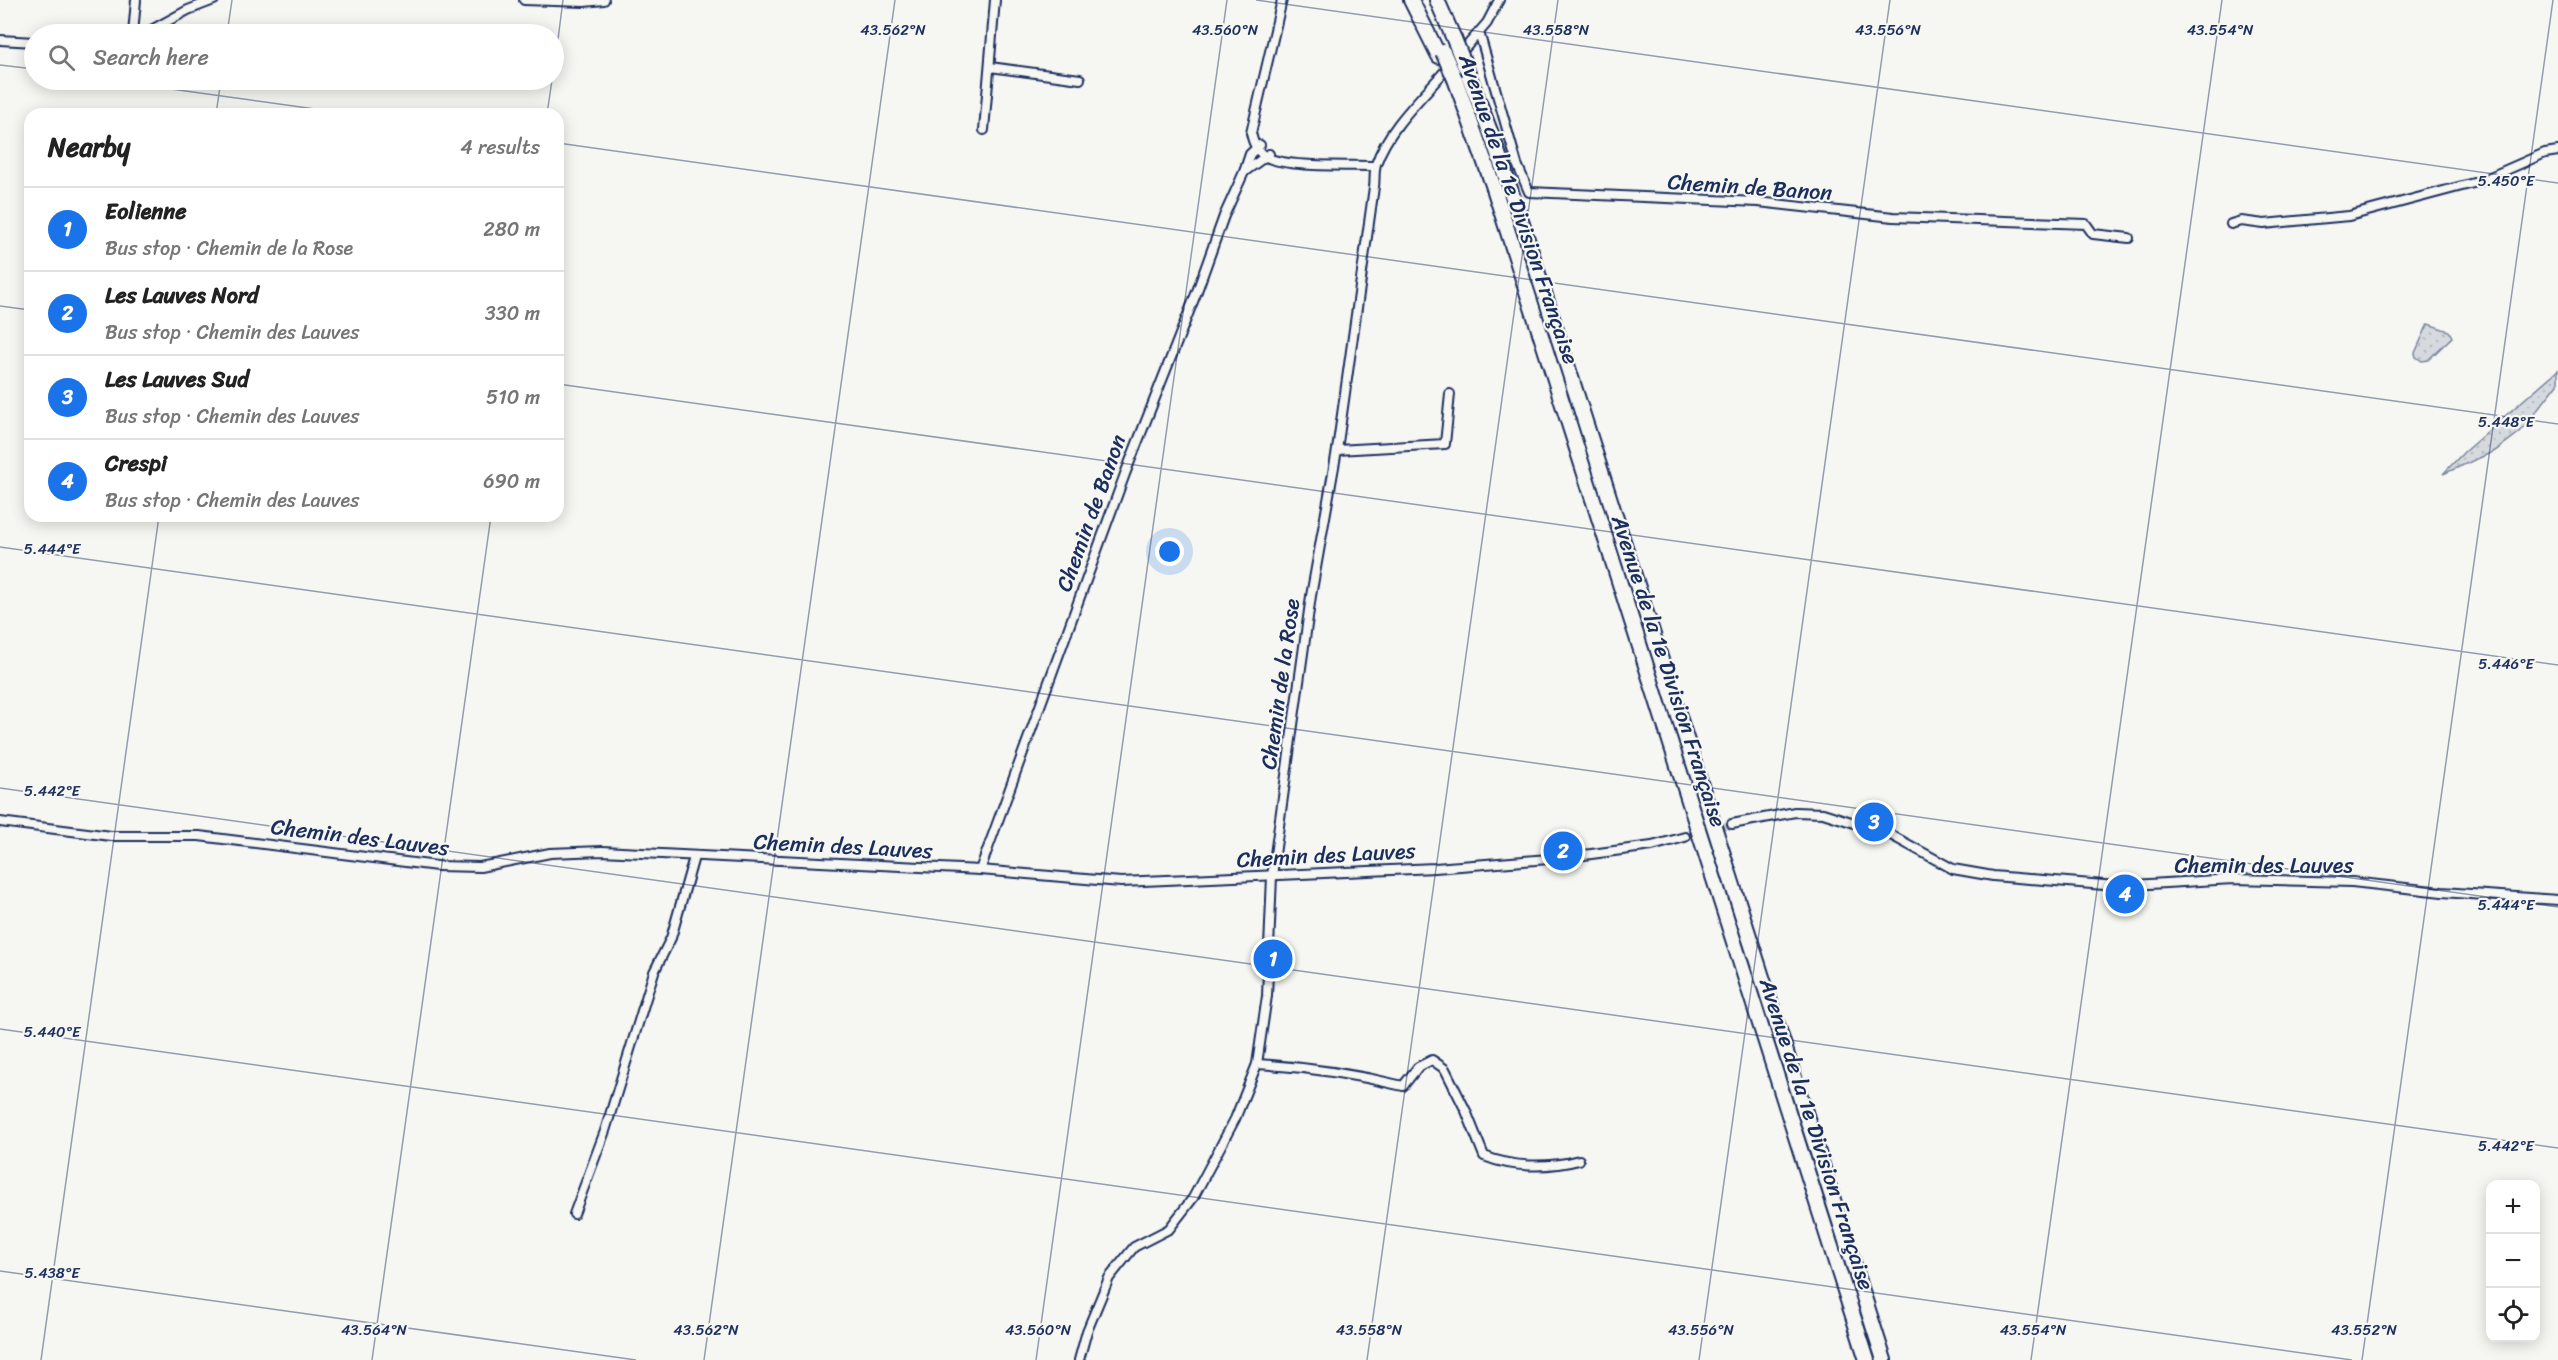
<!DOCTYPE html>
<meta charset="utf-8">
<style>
body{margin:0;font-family:Sriracha,sans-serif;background:#f2f2f2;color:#222}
.controls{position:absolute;right:18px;bottom:18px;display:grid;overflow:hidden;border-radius:12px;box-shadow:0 3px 15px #0003}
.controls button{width:54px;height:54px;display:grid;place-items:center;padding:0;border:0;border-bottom:2px solid #e0e0e0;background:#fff;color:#222;font:30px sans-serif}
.you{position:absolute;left:1170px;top:552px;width:21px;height:21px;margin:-15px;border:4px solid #fff;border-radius:50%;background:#1a73e8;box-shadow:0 0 0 9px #1a73e833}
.badge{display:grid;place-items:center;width:39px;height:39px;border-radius:50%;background:#1a73e8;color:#fff;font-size:20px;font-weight:700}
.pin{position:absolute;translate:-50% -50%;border:3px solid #fff;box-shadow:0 2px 6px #0006}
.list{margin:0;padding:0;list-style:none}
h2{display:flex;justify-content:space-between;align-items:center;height:78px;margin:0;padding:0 24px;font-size:26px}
h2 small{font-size:20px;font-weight:400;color:#767676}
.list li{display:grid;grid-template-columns:39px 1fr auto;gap:18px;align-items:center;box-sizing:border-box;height:84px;padding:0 24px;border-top:2px solid #e0e0e0}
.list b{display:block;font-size:22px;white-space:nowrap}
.list p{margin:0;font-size:20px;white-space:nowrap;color:#767676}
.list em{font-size:20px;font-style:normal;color:#767676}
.icon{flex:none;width:33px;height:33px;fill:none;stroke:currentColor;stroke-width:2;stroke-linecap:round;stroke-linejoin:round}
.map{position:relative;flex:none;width:2558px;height:1360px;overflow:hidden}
.search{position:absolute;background:#fff;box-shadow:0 3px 15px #0003;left:24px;top:24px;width:540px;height:66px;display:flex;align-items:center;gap:15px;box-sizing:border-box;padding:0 21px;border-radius:33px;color:#767676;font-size:22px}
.panel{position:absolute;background:#fff;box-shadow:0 3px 15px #0003;left:24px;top:108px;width:540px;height:414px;border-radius:18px}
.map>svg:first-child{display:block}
</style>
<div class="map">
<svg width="2558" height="1360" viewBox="0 0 2558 1360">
<defs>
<pattern id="grass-dots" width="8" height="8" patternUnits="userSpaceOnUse" patternTransform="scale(1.5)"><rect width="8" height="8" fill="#d6d9dd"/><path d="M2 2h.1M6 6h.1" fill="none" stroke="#b7bbc0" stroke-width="1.8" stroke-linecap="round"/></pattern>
</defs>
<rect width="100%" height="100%" fill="#f6f6f2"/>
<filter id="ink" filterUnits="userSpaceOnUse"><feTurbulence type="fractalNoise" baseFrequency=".0167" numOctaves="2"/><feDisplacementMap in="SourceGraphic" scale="12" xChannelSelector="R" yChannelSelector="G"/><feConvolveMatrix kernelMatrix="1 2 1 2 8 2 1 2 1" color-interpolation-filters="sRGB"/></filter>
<g filter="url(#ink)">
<!-- grass -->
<g fill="url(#grass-dots)" stroke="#78849e" stroke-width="1.5">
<path d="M 2428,324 L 2449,331 L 2452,337 L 2428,360 L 2422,361 L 2416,357 L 2415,353 Z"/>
<path d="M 2558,370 L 2558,384 L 2520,432 L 2495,451 L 2443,474 L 2464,452 Z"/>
</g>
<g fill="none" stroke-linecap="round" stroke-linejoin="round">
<!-- minor-tunnel -->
<path stroke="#caced4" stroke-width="8" stroke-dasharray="8 4" stroke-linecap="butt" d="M 1685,837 L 1732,824"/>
<!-- minor casing -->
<g stroke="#1b2f5e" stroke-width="12">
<g id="minor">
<path d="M 524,0 L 584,2 L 604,0"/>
<path d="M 1282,0 L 1251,133 C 1253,143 1257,152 1266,157 C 1288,168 1349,165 1375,166"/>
<path d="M 1479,32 L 1517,164 L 1529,192 L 1758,202 L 1893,217 L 2086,224 L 2093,234 L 2129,238"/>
<path d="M 133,34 L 136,0"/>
<path d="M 144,34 L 188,10 L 214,0"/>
<path d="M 0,40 L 34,42"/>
<path d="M 1460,54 L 1487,23 L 1499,0"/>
<path d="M 990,67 L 1080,79"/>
<path d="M 984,130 L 995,0"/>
<path d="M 1244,172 L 1269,154"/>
<path d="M 2231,224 L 2241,221 L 2264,224 L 2349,216 L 2481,181 L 2545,153 L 2558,151"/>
<path d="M 1337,450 L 1445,444 L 1450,394"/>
<path d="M 0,822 L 111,836 L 199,836 L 437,866 L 480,867 L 550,853 L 602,851 L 980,870 L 1121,882 L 1435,868 L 1561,858 L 1652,846 L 1685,837"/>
<path d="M 1732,824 L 1795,812 L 1823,813 L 1889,834 L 1953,869 L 1993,876 L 2116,886 L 2233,879 L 2352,882 L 2442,892 L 2558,900"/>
<path d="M 980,870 L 1125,474 L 1196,294 L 1224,216 L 1244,172 L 1250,154 L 1260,145"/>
<path d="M 1257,1064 C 1306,1067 1355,1074 1403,1086 L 1418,1067 L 1432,1060 L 1445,1069 L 1466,1111 L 1484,1156 C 1513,1168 1549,1168 1579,1160"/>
<path d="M 574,1214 L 605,1131 L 654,972 L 671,938 L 694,857"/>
<path d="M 1079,1360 L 1087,1331 L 1109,1278 L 1134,1247 L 1169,1229 L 1193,1198 L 1235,1119 L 1257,1064 L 1267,996 L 1272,876 L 1311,596 L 1337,450 L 1374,187 C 1375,180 1374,171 1376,164 C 1389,126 1425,95 1450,65"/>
</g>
</g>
<!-- trunk casing -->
<g stroke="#1b2f5e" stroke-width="18">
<g id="trunk">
<path d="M 1411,0 L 1439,56"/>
<path d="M 1437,0 L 1454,39"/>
<path d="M 1465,66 L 1493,139 L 1525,233 L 1884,1360"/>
<path d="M 1455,79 L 1493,185 L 1867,1360"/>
</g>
</g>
<!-- minor -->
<use href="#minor" stroke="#f6f6f2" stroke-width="8"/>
<!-- trunk -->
<use href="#trunk" stroke="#f6f6f2" stroke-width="14"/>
<!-- trunk-bridge casing -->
<g stroke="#1b2f5e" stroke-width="18" stroke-linecap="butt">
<g id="trunk-bridge">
<path d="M 1454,39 L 1465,66"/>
<path d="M 1443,52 L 1455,79"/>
</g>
</g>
<!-- trunk-bridge -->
<use href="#trunk-bridge" stroke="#f6f6f2" stroke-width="14"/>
</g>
</g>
<!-- ticks -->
<path fill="none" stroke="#1b2f5e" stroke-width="1.5" stroke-opacity="0.45" d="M 1256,0 L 2558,183M 227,34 L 232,0M 0,65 L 34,69M 554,71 L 563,0M 106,80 L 351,114M 216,114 L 221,80M 547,114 L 552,80M 558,143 L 2558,424M 0,306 L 30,310M 558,384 L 2558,665M 0,547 L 2558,907M 0,788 L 2558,1148M 0,1029 L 2352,1360M 0,1271 L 636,1360M 41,1360 L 159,516M 372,1360 L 491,516M 704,1360 L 895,0M 1036,1360 L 1227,0M 1367,1360 L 1558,0M 1699,1360 L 1890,0M 2031,1360 L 2222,0M 2362,1360 L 2553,0"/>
<g text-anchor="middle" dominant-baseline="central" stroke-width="4.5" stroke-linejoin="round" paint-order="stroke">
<!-- street labels -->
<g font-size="22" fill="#1b2f5e" stroke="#f6f6f2">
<text transform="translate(1750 187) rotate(4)">Chemin de Banon</text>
<text transform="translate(1519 209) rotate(71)">Avenue de la 1e Division Française</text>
<text transform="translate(1091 513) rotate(-70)">Chemin de Banon</text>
<text transform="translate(1669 671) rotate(72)">Avenue de la 1e Division Française</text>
<text transform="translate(1280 684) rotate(-82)">Chemin de la Rose</text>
<text transform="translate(360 837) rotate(7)">Chemin des Lauves</text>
<text transform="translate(843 846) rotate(3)">Chemin des Lauves</text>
<text transform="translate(1326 855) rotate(-3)">Chemin des Lauves</text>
<text x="2264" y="865">Chemin des Lauves</text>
<text transform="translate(1817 1134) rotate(72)">Avenue de la 1e Division Française</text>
</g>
</g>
<g font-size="15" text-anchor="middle" fill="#1b2f5e" stroke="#f6f6f2" stroke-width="4.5" stroke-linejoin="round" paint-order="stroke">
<text x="893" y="35">43.562°N</text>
<text x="1225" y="35">43.560°N</text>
<text x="1556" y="35">43.558°N</text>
<text x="1888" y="35">43.556°N</text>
<text x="2220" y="35">43.554°N</text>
<text x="2506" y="186">5.450°E</text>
<text x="2506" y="427">5.448°E</text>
<text x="52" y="554">5.444°E</text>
<text x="2506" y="669">5.446°E</text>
<text x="52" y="796">5.442°E</text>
<text x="2506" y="910">5.444°E</text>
<text x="52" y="1037">5.440°E</text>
<text x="2506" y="1151">5.442°E</text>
<text x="52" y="1278">5.438°E</text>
<text x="374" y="1335">43.564°N</text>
<text x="706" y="1335">43.562°N</text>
<text x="1038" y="1335">43.560°N</text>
<text x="1369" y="1335">43.558°N</text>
<text x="1701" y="1335">43.556°N</text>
<text x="2033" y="1335">43.554°N</text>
<text x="2364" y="1335">43.552°N</text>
</g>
</svg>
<div class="controls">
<button>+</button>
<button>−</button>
<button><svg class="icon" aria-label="locate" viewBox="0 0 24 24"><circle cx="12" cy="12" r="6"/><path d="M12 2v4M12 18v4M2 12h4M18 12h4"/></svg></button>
</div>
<div class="you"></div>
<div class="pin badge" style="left:1273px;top:959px">1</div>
<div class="pin badge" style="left:1563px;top:851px">2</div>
<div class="pin badge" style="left:1874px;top:822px">3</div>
<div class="pin badge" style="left:2125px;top:894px">4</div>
<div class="search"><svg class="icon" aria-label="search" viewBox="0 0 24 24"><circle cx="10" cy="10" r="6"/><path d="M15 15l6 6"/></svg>Search here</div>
<section class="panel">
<h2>Nearby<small>4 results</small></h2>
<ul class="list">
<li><span class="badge">1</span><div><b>Eolienne</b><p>Bus stop · Chemin de la Rose</p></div><em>280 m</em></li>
<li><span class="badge">2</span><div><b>Les Lauves Nord</b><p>Bus stop · Chemin des Lauves</p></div><em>330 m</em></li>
<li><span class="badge">3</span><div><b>Les Lauves Sud</b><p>Bus stop · Chemin des Lauves</p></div><em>510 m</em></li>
<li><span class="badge">4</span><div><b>Crespi</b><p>Bus stop · Chemin des Lauves</p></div><em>690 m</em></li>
</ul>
</section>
</div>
